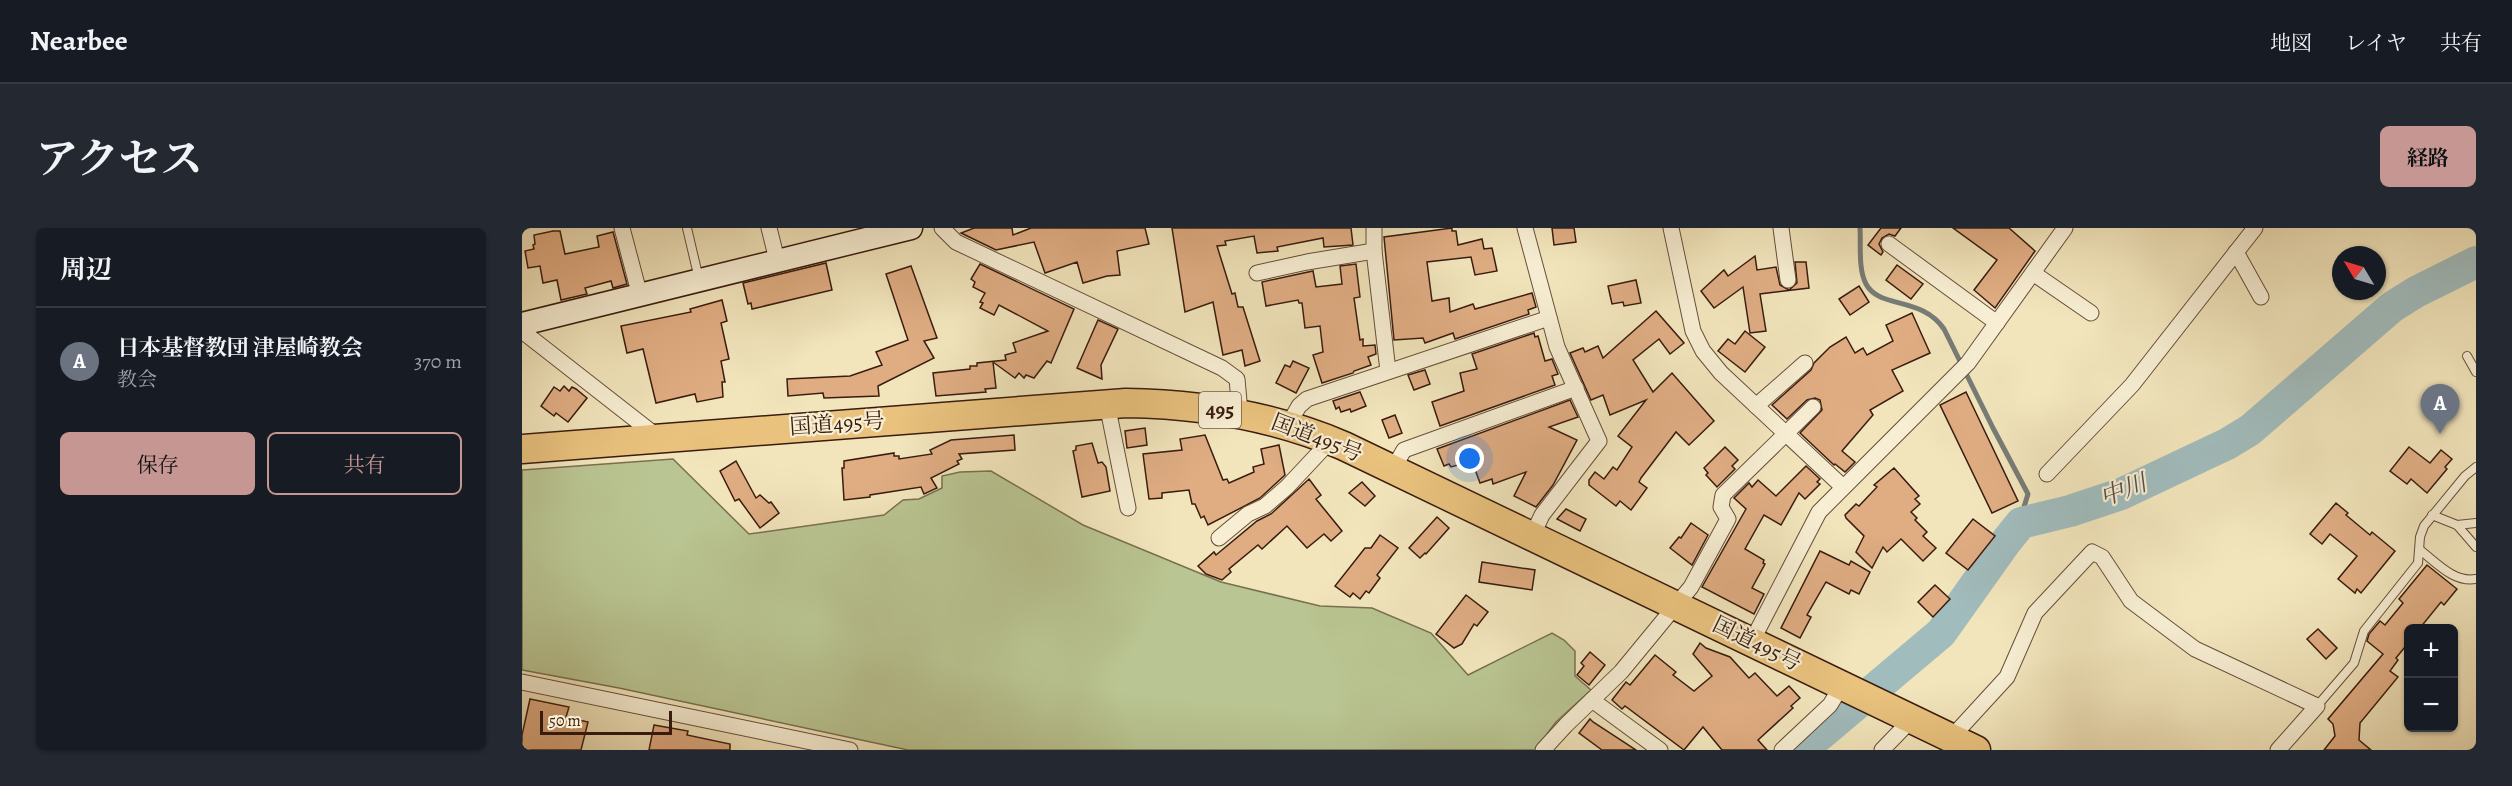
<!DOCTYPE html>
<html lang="ja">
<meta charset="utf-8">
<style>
body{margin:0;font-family:Alegreya,"Noto Serif JP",serif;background:#242831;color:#f1f3f6}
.controls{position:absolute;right:18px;bottom:18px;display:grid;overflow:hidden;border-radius:9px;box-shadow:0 2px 4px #0004}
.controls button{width:54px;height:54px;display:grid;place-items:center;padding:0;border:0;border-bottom:2px solid #363941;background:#171b24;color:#f1f3f6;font:30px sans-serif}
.compass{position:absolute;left:1810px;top:18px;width:54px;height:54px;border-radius:50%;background:#171b24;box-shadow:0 2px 4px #0004;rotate:308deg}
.scale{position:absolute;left:18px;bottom:15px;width:132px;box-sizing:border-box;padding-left:6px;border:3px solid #391c0f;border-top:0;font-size:16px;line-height:21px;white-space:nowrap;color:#391c0f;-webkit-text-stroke:4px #f7eed3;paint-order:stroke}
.you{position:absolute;left:948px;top:231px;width:21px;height:21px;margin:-15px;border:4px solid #fff;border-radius:50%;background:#1a73e8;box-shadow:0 0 0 9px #1a73e833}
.badge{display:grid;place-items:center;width:39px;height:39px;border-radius:50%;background:#c59692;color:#fff;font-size:20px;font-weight:700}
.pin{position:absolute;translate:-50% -50px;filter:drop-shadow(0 2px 3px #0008)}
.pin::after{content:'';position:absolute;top:32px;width:21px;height:18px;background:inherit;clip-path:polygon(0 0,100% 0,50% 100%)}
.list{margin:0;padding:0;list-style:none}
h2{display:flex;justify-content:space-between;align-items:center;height:78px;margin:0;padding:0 24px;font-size:26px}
h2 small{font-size:20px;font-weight:400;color:#9ea1a6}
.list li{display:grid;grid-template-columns:39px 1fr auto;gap:18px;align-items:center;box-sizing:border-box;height:108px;padding:0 24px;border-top:2px solid #363941}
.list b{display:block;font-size:22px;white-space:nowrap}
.list p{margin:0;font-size:20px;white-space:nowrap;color:#9ea1a6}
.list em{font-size:20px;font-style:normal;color:#9ea1a6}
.actions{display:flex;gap:12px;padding:18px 24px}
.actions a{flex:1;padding:14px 0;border:2px solid #c59692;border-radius:9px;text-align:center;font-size:21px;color:#c59692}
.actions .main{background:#c59692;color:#111}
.map{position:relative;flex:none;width:1954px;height:522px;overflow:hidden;border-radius:9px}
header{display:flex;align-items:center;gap:36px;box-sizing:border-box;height:84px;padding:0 30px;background:#171b24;border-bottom:2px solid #363941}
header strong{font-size:28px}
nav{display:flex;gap:33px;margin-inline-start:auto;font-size:21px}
.intro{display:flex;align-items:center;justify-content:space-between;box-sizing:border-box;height:144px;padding:0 36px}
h1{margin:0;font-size:42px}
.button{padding:15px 27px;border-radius:9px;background:#c59692;color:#111;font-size:21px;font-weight:700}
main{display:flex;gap:36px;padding:0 36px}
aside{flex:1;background:#171b24;border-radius:9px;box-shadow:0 2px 4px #0004}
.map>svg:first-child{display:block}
</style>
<header>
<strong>Nearbee</strong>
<nav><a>地図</a><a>レイヤ</a><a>共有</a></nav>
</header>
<div class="intro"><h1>アクセス</h1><a class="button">経路</a></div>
<main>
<aside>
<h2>周辺<small></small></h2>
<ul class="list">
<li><span class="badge" style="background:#6b7280">A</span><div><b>日本基督教団 津屋崎教会</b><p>教会</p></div><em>370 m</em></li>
</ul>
<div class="actions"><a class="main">保存</a><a>共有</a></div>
</aside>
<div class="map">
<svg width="1954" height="522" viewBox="0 0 1954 522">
<rect width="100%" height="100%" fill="#f2e5bc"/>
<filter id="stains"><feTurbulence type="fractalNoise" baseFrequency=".00333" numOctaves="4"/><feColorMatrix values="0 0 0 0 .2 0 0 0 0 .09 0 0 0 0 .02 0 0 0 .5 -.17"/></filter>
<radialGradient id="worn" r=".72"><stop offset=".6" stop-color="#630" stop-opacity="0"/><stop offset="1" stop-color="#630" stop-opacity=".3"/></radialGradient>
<!-- green -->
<path fill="#b9c592" stroke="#797050" stroke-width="1.5" d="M 151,231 L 227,306 L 362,287 L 381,272 L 397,271 L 420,260 L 420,248 L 438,244 L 469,243 L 561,297 L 699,354 L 798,378 L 850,380 L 909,405 L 946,447 L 1030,405 L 1042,412 L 1053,423 L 1053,448 L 1069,462 L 1034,494 L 1013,522 L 386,522 L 97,460 L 0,442 L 0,242 Z"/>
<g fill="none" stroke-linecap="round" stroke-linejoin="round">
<!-- stream -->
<path stroke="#777c77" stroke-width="5" d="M 1338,0 C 1339,16 1336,41 1344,56 C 1357,81 1400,68 1422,101 L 1471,200 L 1506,266 L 1498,292 L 1499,295"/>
<!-- river -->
<path stroke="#a1bcbd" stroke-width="32" d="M 1280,522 L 1419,405 L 1483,315 L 1499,295 L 1548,283 L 1599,266 L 1705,216 L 1728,202 L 1870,79 L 1894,64 L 1954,34"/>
</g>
<!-- building -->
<g fill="#e0ad83" stroke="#391c0f" stroke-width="1.5">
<path d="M 452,0 L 490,0 L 491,7 L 509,0 L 623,0 L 627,16 L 595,23 L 598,47 L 585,48 L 561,55 L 555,34 L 523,45 L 512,14 L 474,22 L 439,5 Z"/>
<path d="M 650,0 L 829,0 L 831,17 L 802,19 L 801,10 L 755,19 L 756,23 L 735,25 L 732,8 L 703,13 L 704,17 L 695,18 L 710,66 L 713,65 L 716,79 L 721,79 L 738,133 L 723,138 L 720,122 L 701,127 L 691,74 L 663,84 Z"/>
<path d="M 930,0 L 930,3 L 934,3 L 936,17 L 960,11 L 962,21 L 970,20 L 975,43 L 953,47 L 949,29 L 905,34 L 910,73 L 927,70 L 928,84 L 951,76 L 953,81 L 1010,65 L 1014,79 L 1006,82 L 1007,86 L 933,111 L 931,105 L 903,115 L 901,110 L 872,112 L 862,9 Z"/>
<path d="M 1030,0 L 1052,0 L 1054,14 L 1032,17 Z"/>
<path d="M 1359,0 L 1379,0 L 1373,8 L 1367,6 L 1360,10 L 1357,16 L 1361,24 L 1359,27 L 1346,17 Z"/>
<path d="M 1431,0 L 1487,0 L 1513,23 L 1473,80 L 1452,62 L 1475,32 Z"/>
<path d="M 31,3 L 38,3 L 43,26 L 77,19 L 75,8 L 91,4 L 105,56 L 91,60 L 89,53 L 63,60 L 65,66 L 39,72 L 35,52 L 21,55 L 18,38 L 6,40 L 3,23 L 12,21 L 11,17 L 13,16 L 12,7 Z"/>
<path d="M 1233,28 L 1235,42 L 1254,39 L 1258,57 L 1267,62 L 1275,55 L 1273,34 L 1284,34 L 1287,60 L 1238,66 L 1244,103 L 1228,105 L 1221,59 L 1192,80 L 1179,63 L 1202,42 L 1206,48 Z"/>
<path d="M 304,35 L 310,62 L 230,81 L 229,75 L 226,76 L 221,55 Z"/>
<path d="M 458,36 L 552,81 L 529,135 L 525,133 L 512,150 L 504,147 L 502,150 L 497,145 L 493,150 L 471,134 L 474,160 L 463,161 L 464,164 L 414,168 L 411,145 L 448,141 L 448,138 L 455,138 L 455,135 L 484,132 L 483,127 L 494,124 L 491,115 L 526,103 L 477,77 L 472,87 L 458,80 L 461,75 L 458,74 L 463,65 L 451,59 L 453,54 L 449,51 Z"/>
<path d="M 834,36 L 838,69 L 832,70 L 838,112 L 841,111 L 841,118 L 853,117 L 854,126 L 846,129 L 849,137 L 832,143 L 831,145 L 800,155 L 791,127 L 801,124 L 798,98 L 783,100 L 780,75 L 777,75 L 776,72 L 744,78 L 740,54 L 791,43 L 794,59 L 820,56 L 818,38 Z"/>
<path d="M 1375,37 L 1401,56 L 1389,71 L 1364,52 Z"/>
<path d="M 389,38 L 415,110 L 402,113 L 412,130 L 356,158 L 357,168 L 302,170 L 301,165 L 266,168 L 265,151 L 328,148 L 360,137 L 354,124 L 386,112 L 364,46 Z"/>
<path d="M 1114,52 L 1119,75 L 1102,78 L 1101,74 L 1090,76 L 1086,58 Z"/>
<path d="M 1337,58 L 1347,74 L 1328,87 L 1317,71 Z"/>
<path d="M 200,72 L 205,93 L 199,95 L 207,131 L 199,133 L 203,154 L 200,154 L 201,169 L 175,174 L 173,166 L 134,175 L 121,121 L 105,125 L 99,98 L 169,84 L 168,81 Z"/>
<path d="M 1134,83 L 1162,115 L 1148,126 L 1137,111 L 1111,132 L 1131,164 L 1150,145 L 1192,193 L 1167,217 L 1154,204 L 1119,250 L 1117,254 L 1125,260 L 1109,282 L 1098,273 L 1094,278 L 1067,257 L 1067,252 L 1073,244 L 1082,251 L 1091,239 L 1095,242 L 1110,219 L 1096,208 L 1124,172 L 1088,187 L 1081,167 L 1069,172 L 1048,125 L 1061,120 L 1063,124 L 1076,118 L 1081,130 Z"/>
<path d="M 1390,85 L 1408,125 L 1370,142 L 1381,163 L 1348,182 L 1351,187 L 1320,223 L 1333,234 L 1323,244 L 1313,236 L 1312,237 L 1278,205 L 1300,182 L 1298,172 L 1293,170 L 1285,172 L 1265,191 L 1250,177 L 1289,142 L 1292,135 L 1308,119 L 1324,109 L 1333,125 L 1341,120 L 1345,127 L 1371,113 L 1364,97 Z"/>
<path d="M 576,92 L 596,101 L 579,137 L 580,151 L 555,140 Z"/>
<path d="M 1223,103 L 1243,119 L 1223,144 L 1196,123 L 1206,111 L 1213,116 Z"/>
<path d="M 1012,105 L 1013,109 L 1016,108 L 1023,133 L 1030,131 L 1036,146 L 1030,148 L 1033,157 L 918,198 L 910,174 L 942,163 L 938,145 L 955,141 L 950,126 Z"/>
<path d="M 771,133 L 787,140 L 774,165 L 754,155 L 763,137 L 768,139 Z"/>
<path d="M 903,142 L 908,156 L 892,162 L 886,147 Z"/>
<path d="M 42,158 L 47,163 L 50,159 L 54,161 L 65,170 L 46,194 L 34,185 L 32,188 L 19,178 L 32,159 L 38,163 Z"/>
<path d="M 838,164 L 844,178 L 829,184 L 828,181 L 819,184 L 817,179 L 814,181 L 811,173 Z"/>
<path d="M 1444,164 L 1496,273 L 1470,285 L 1418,177 Z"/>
<path d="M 1048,172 L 1056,189 L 1027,199 L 1055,212 L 1031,257 L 1014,279 L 992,268 L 1004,244 L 971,256 L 970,251 L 958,255 L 950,233 L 929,239 L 927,236 L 922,238 L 915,221 Z"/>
<path d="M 873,187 L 880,205 L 867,210 L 860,192 Z"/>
<path d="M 623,200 L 625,217 L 605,220 L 603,203 Z"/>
<path d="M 492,207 L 493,222 L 437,226 L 440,231 L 435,233 L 437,236 L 409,250 L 415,260 L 402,266 L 399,259 L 348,267 L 348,269 L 322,272 L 320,240 L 322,240 L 322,233 L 372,225 L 372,228 L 377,228 L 377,231 L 410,226 L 408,222 L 429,212 Z"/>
<path d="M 683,207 L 701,252 L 705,251 L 707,255 L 732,244 L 731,239 L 742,236 L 739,221 L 757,217 L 763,247 L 738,270 L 686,297 L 682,288 L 679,290 L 673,276 L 670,276 L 667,262 L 640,265 L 640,270 L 627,271 L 621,226 L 660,222 L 658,211 Z"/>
<path d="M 570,215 L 576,235 L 580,234 L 584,239 L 588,263 L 560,269 L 551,223 L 554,222 L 554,218 Z"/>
<path d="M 1203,219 L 1216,232 L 1210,238 L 1213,241 L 1195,259 L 1184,247 L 1186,245 L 1182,240 Z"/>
<path d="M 1887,219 L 1908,235 L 1919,222 L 1930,231 L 1923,239 L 1925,241 L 1905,265 L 1889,251 L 1885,256 L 1868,243 Z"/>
<path d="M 214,233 L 234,270 L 238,267 L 247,275 L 249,274 L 257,285 L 238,300 L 217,271 L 213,273 L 198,243 Z"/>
<path d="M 1284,238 L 1298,251 L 1295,254 L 1298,256 L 1283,271 L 1277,265 L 1259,297 L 1242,287 L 1223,321 L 1242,332 L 1241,335 L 1243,336 L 1230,360 L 1242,366 L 1232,386 L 1180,359 L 1224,281 L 1212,270 L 1227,255 L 1230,259 L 1236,252 L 1254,268 Z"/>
<path d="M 1372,240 L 1397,268 L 1393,271 L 1398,276 L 1389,284 L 1395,290 L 1393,292 L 1405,304 L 1401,308 L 1414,320 L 1401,333 L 1379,311 L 1365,324 L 1361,319 L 1350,340 L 1334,324 L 1342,308 L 1324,290 L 1323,287 L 1334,276 L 1337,278 L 1355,259 L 1352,257 Z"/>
<path d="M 787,251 L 799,267 L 794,271 L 820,303 L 809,313 L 802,306 L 785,320 L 765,298 L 740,321 L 736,317 L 707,341 L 709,344 L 700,352 L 684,346 L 676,338 L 692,324 L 694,327 L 735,293 L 749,286 Z"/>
<path d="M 840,254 L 853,268 L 843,278 L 827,265 Z"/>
<path d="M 1814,275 L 1826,285 L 1824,287 L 1848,307 L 1850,304 L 1873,323 L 1839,365 L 1835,361 L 1833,365 L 1816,351 L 1835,328 L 1808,306 L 1800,316 L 1788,306 Z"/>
<path d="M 1044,281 L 1064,291 L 1058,303 L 1035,291 Z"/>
<path d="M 915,289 L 927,300 L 904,326 L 903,325 L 898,330 L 887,320 Z"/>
<path d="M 1451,291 L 1473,308 L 1446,342 L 1424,325 Z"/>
<path d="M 1169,295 L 1186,307 L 1170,337 L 1148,320 L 1157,309 L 1159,310 Z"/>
<path d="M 858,307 L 876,320 L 855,347 L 858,350 L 847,365 L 844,363 L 838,371 L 831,365 L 828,369 L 813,358 L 843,320 L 849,320 Z"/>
<path d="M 1298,323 L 1327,337 L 1329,333 L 1348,344 L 1337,366 L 1329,362 L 1327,366 L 1304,354 L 1285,387 L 1289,389 L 1278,410 L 1259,400 Z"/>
<path d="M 960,334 L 1013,342 L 1010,362 L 957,354 Z"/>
<path d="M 1905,337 L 1935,361 L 1922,377 L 1919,374 L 1898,400 L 1887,400 L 1887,414 L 1874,430 L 1876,432 L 1868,443 L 1876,449 L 1838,495 L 1837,512 L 1849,522 L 1802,522 L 1813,508 L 1811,496 L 1806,491 L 1861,426 L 1845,413 L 1847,406 L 1858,393 L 1863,397 L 1881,375 L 1877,371 Z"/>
<path d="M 1413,357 L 1428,371 L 1411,389 L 1396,374 Z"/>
<path d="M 944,367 L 966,384 L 955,398 L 952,396 L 940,416 L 932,420 L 914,406 Z"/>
<path d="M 1796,401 L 1815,420 L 1804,431 L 1785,411 Z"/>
<path d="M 1178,415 L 1184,420 L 1208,429 L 1227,450 L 1233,445 L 1255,468 L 1267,458 L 1278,470 L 1269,478 L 1271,480 L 1236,512 L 1245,522 L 1200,522 L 1181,499 L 1162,522 L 1103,478 L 1100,481 L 1090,472 L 1104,454 L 1108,457 L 1133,427 L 1154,444 L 1151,447 L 1172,463 L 1190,448 L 1171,426 Z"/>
<path d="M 1068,424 L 1083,437 L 1067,457 L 1055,447 L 1062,438 L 1059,435 Z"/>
<path d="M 8,471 L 47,479 L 44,489 L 66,494 L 59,522 L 0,522 L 0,507 Z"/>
<path d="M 1068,491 L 1071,494 L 1114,522 L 1080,522 L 1057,505 Z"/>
<path d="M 132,497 L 166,503 L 165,507 L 208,516 L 208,522 L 127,522 Z"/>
</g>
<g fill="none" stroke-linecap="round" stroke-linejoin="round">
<!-- lane casing -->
<g stroke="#674e3a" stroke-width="10">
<g id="lane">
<path d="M 165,0 L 177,51"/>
<path d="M 1945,128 L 1954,144"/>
<path d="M 1910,287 L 1935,297 L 1954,319"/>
<path d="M 1935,297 L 1954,295"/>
<path d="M 1898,322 C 1915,335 1932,355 1954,351"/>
<path d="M 1795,478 L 1832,435 L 1842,403 L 1896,335 L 1898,309 L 1902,298 L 1943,248 L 1954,239"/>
</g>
</g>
<!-- street casing -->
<g stroke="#674e3a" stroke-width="17">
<g id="street">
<path d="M 100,0 L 118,68"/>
<path d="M 247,0 L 255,32"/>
<path d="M 420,0 L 434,14 L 700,140 L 715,151 L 718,184"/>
<path d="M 852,0 L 852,23 L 866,143"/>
<path d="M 1003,0 L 1035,119 L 1077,213 L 1020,287 L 1010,308"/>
<path d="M 1149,0 L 1171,103 L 1181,123 L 1199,145 L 1321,259"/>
<path d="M 1259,0 L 1266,52"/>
<path d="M 1367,16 L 1475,95"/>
<path d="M 1714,24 L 1739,69"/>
<path d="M 735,45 L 785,34 L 852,23"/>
<path d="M 1511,45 L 1569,85"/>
<path d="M 0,103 L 137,210"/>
<path d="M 585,176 L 606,280"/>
<path d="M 1234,178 L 1283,135"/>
<path d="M 766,197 L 777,178 L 785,171 L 1027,90"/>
<path d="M 871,241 L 882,222 L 1054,160"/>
<path d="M 1525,246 L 1610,157 L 1733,0"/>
<path d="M 697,310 L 726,286 L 743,278 L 765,259 L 809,212"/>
<path d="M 1230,413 L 1297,284 L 1446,135 L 1543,0"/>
<path d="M 0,454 L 328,522"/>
<path d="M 1070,472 L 1138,522"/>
<path d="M 1429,510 L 1485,449 L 1513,385 L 1570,324 L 1580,329 L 1609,373 L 1673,421 L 1795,478 L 1756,522"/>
<path d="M 1021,522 L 1044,497 L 1099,444 L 1169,359 L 1206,291 L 1199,279 L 1201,267 L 1291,179"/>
<path d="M 1260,522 L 1308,477 L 1320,457"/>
<path d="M 1360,522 L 1390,491"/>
</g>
</g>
<!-- secondary casing -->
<g stroke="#391c0f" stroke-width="25">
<path id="secondary" d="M 0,96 L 389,0"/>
</g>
<!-- highway casing -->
<g stroke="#391c0f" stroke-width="31">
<path id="highway" d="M 0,221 L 604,175 C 680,176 752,188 822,218 L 1454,522"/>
</g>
<!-- lane -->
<use href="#lane" stroke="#f7eed3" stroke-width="8"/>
<!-- street -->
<use href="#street" stroke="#f7eed3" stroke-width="15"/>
<!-- secondary -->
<use href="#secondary" stroke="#f7eed3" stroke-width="22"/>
<!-- highway -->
<use href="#highway" stroke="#e9c27e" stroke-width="28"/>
</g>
<g text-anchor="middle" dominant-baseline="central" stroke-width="4.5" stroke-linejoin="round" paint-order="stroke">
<!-- shield labels -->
<rect fill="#f7eed3" stroke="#725b4a" stroke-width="1.5" x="677" y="164" width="42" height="36" rx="4.5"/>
<g font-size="21" font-weight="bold" fill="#391c0f">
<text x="698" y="182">495</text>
</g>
<!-- street labels -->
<g font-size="22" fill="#391c0f" stroke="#f7eed3">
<text transform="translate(315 196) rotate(-4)">国道495号</text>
<text transform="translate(795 210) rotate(21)">国道495号</text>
<text transform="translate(1235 416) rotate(26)">国道495号</text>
</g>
<!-- water labels -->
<g font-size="24" font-style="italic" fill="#584c43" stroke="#f7eed3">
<text transform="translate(1601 262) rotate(-21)">中川</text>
</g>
</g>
<rect width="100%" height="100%" filter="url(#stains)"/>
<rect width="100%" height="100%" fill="url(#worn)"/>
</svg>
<div class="controls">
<button>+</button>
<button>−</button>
</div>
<svg class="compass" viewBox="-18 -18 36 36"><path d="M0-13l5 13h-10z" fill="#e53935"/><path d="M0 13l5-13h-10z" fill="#9ea1a6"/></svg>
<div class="scale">50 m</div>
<div class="you"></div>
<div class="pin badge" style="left:1918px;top:206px;background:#6b7280">A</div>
</div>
</main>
